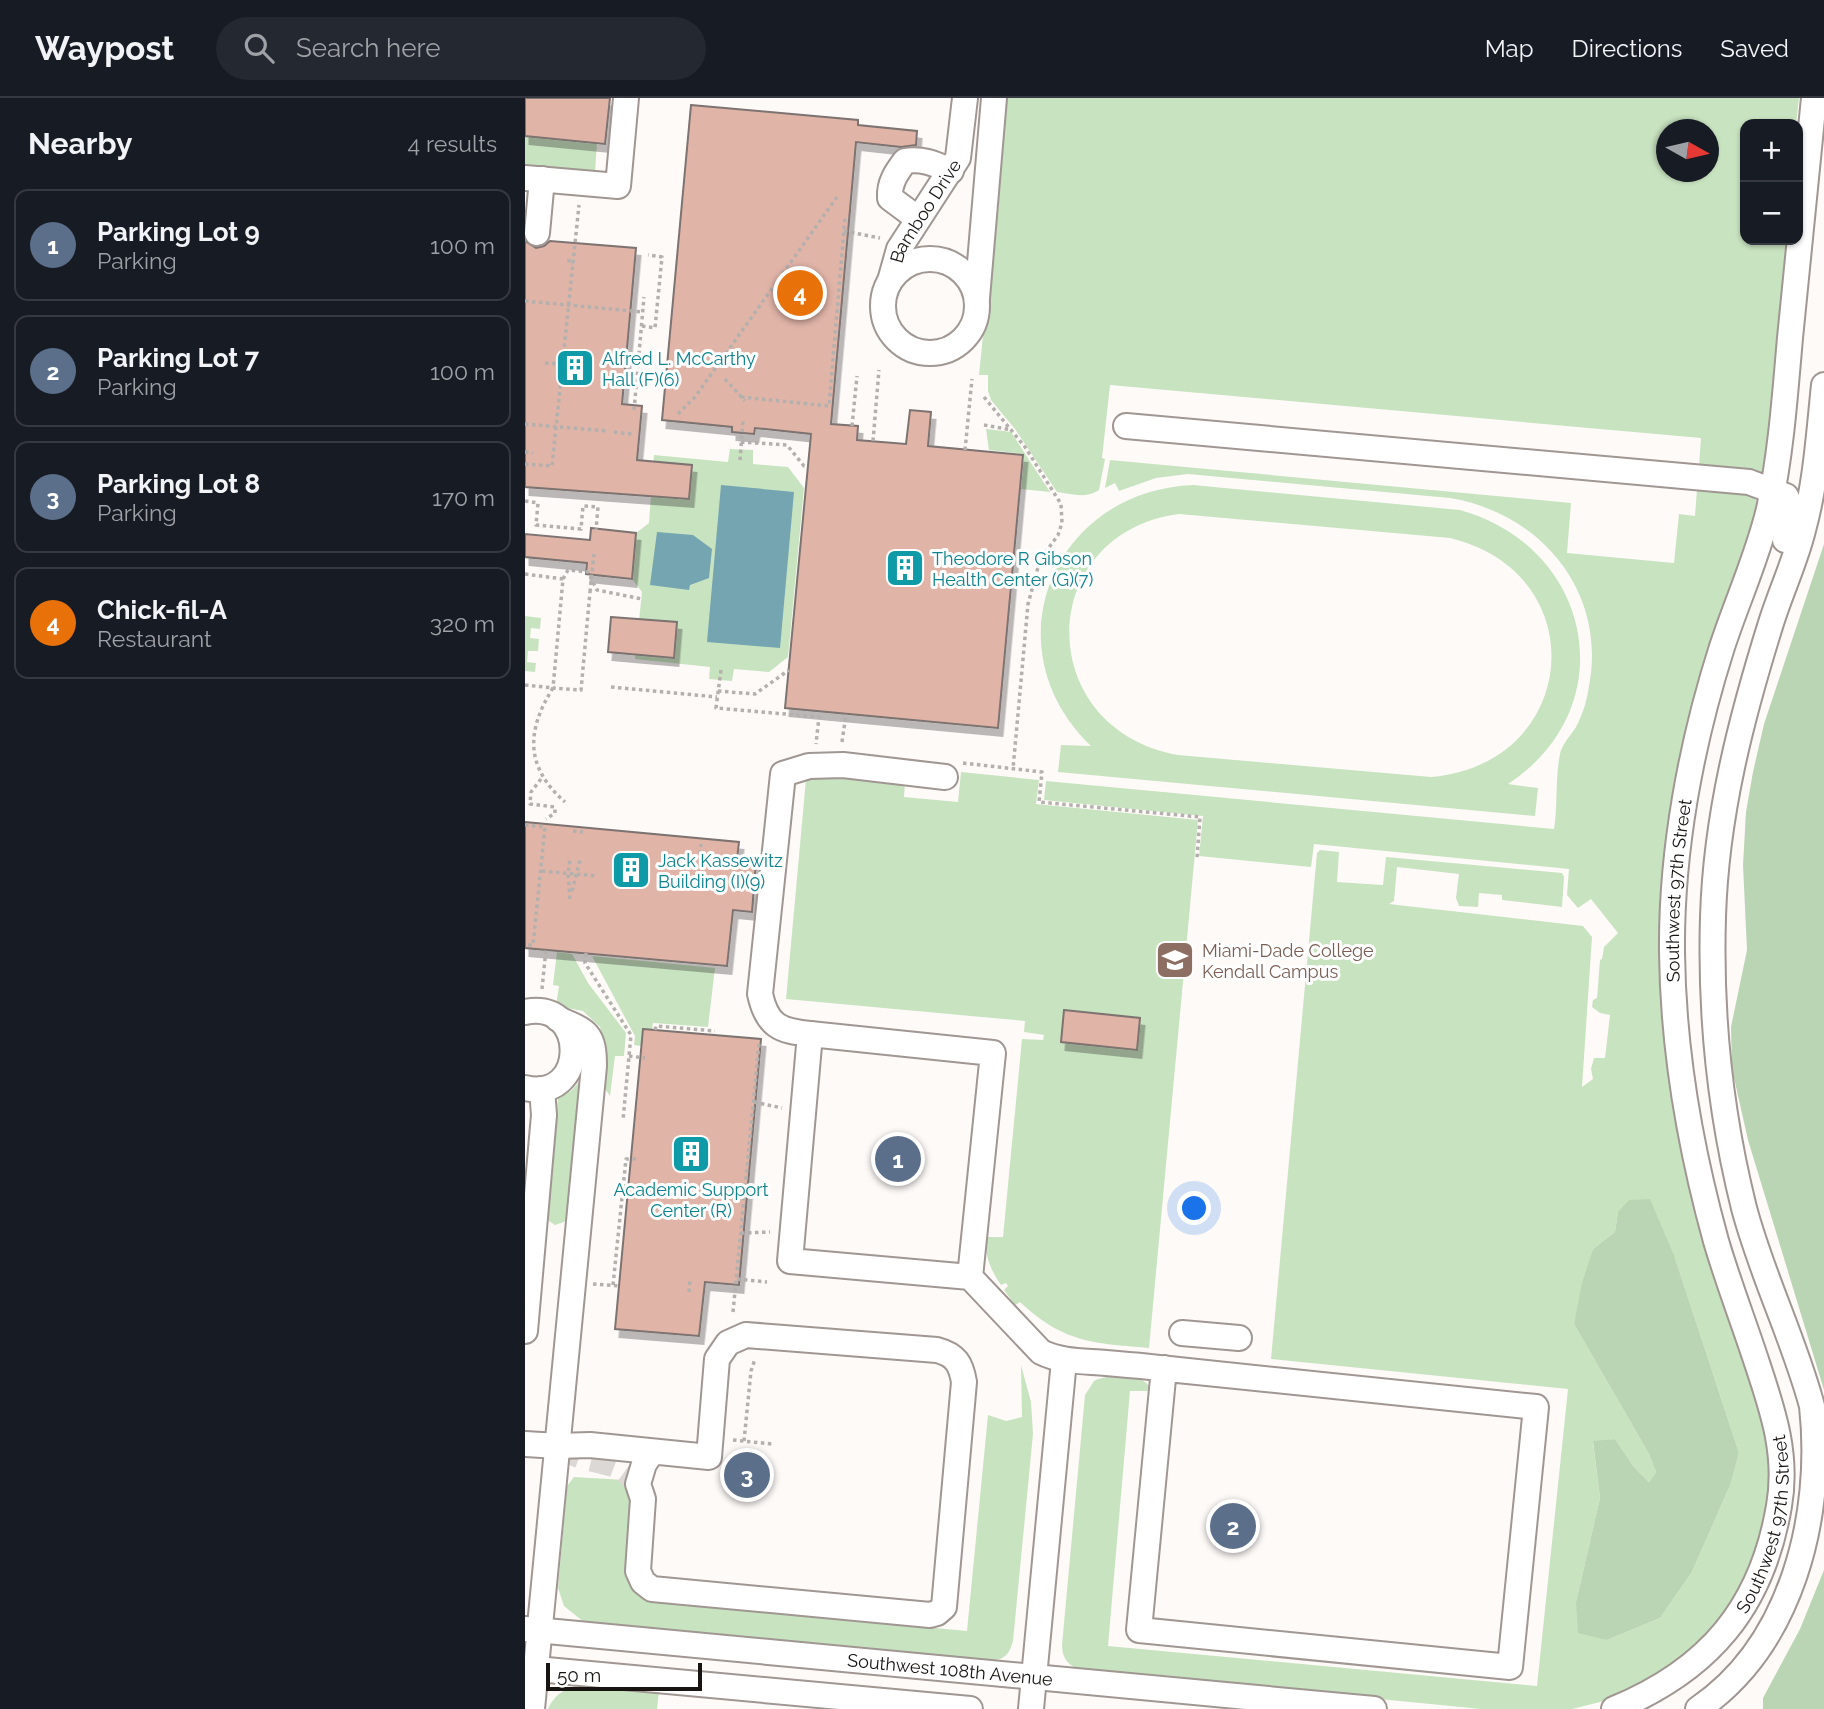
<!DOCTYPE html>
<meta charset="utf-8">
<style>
body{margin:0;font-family:Raleway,sans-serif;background:#242831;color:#f1f3f6}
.controls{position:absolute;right:21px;top:21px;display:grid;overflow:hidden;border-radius:14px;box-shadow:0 2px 5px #0004}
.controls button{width:63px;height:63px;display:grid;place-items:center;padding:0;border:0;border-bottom:2px solid #363941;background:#171b24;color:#f1f3f6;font:35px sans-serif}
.compass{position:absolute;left:1131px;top:21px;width:63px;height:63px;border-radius:50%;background:#171b24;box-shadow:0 2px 5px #0004;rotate:98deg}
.scale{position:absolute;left:21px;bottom:18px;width:156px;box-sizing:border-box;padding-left:7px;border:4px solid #171412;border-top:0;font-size:19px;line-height:24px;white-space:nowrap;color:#171412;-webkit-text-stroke:5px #fff;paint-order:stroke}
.you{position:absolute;left:670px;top:1111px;width:24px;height:24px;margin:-18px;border:5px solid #fff;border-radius:50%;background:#1a73e8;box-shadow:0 0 0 10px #1a73e833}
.badge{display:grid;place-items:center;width:46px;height:46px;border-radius:50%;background:#96b8b7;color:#fff;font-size:23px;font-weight:700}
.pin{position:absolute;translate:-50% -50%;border:4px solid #fff;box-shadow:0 2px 7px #0006}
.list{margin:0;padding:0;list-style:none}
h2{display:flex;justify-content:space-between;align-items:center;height:91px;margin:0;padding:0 28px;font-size:30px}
h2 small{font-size:23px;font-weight:400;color:#9ea1a6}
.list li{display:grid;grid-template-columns:46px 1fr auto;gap:21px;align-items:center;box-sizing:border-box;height:112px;margin:0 14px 14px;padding:0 14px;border:2px solid #363941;border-radius:14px}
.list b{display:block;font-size:26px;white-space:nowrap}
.list p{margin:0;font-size:23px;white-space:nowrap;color:#9ea1a6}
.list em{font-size:23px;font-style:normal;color:#9ea1a6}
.icon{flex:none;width:38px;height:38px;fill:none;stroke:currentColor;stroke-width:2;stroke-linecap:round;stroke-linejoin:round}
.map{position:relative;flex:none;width:1299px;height:1611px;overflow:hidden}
header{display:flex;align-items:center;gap:42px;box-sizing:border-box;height:98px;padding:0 35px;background:#171b24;border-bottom:2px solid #363941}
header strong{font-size:33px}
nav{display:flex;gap:38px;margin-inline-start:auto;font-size:24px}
.search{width:490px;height:63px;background:#242831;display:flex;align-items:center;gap:18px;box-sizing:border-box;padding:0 24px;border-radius:38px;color:#9ea1a6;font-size:26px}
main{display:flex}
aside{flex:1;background:#171b24}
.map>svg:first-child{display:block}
</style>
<header>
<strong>Waypost</strong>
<div class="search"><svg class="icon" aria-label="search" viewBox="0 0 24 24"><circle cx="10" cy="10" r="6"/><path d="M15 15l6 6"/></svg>Search here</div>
<nav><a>Map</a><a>Directions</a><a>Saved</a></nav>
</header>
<main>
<aside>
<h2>Nearby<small>4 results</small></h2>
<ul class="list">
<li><span class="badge" style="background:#5c6f8a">1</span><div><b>Parking Lot 9</b><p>Parking</p></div><em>100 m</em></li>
<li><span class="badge" style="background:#5c6f8a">2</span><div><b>Parking Lot 7</b><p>Parking</p></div><em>100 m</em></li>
<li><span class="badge" style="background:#5c6f8a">3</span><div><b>Parking Lot 8</b><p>Parking</p></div><em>170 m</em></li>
<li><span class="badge" style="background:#e8710a">4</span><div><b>Chick-fil-A</b><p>Restaurant</p></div><em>320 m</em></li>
</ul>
</aside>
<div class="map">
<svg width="1299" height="1611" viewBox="0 0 1299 1611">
<defs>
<filter id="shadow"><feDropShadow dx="4.5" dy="8" stdDeviation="0" flood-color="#0004"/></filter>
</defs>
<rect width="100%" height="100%" fill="#fefaf8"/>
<!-- green -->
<g fill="#c8e3c0" fill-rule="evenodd">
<path d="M 482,0 L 1274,0 L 1271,26 L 1220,26 L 1220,142 L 1263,142 L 1247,308 L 1237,375 L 1174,369 L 1176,340 L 585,287 L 577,360 L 580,361 L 574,392 C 561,401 547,396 532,394 L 490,331 L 466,302 L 463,293 L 463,277 L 454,277 ZM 1142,32 L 1184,32 L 1184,74 L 1142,74 Z"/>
<path d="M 0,38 L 72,45 L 70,74 L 0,66 Z"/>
<path d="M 461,331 L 486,334 L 525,394 L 496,391 L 499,356 L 464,352 Z"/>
<path d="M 205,351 L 228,352 L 228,366 L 263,369 L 279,390 L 263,559 L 244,574 L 209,571 L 207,583 L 184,581 L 185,569 L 110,561 L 117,494 L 107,481 L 111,435 L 124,425 L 129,357 L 203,364 Z"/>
<path d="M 585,362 L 1046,405 L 1042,455 L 1149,465 L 1154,416 L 1170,418 L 1172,391 L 1222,395 L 1231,402 L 1230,427 L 1169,609 L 1148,994 L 1161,1077 L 1177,1135 L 1242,1331 L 1246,1385 L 1235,1451 L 1203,1513 L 1154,1564 L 1087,1601 L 1047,1611 L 956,1611 L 558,1572 C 544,1569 537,1561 537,1547 L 560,1297 L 569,1283 C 582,1276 618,1274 625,1290 L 623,1293 L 605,1293 L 583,1548 L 1012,1588 L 1043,1291 L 746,1261 L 792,755 L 795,752 L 814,754 L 812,784 L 858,787 L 861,759 L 1037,775 L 1039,779 L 1037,809 L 977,802 L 977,797 L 954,795 L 953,809 L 934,808 L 931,800 L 934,776 L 872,769 L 869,803 L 864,806 L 1058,828 L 1067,839 L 1057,989 L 1068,981 L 1066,971 L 1069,960 L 1080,960 L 1085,917 L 1075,915 L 1067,909 L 1068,902 L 1072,900 L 1075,862 L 1077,861 L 1079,849 L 1093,835 L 1066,801 L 1053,810 L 1042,797 L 1044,771 L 789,746 L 786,769 L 674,758 L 678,718 L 519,702 L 521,683 L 1029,731 C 1033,707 1030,680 1035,656 C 1037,646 1046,637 1051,629 C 1058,616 1062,602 1064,588 C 1082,494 1016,415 925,400 L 663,376 L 631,380 L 594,393 L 590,385 L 580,390 ZM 1093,1114 L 1150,1160 L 1214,1355 L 1206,1385 L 1167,1474 L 1135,1520 L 1082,1542 L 1051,1504 L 1075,1400 L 1068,1344 L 1090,1341 L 1109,1369 L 1124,1384 L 1131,1374 L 1124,1356 L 1049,1226 L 1068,1151 L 1090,1134 Z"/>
<path d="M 668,387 L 935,412 C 1068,449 1100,609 983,686 L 1013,690 L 1010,718 L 533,674 L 536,647 L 566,648 C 464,550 527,393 668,387 ZM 654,416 L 925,440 C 1071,475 1055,666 906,679 L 653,657 C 506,630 510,435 654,416 Z"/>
<path d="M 0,518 L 16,520 L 15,531 L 6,530 L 5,540 L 14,541 L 13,553 L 3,553 L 2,564 L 11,565 L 10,574 L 0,573 Z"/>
<path d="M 436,674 L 514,682 L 511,706 L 673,722 L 624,1250 C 567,1245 539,1245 495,1204 L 490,1207 L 479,1192 L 483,1188 L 481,1185 L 476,1187 C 466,1173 459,1156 461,1139 L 478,1139 L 497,941 L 518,942 L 519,937 L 499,934 L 500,923 L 261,901 L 281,681 L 307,678 L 380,684 L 379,699 L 433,704 Z"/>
<path d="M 32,854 L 47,856 L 63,885 L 101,935 L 99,958 L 90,958 L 85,998 L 79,989 L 80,950 L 75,929 L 58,913 L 31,908 L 34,888 L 28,887 Z"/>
<path d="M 67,858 L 190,870 L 183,929 L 128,925 L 127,931 L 118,931 L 116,948 L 109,947 L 110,938 Z"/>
<path d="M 55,983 L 42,1120 L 39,1124 L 30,1127 L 24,1123 L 22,1116 L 33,1000 L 39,988 L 45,994 Z"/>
<path d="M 496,1267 L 506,1304 L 508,1336 L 488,1543 C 485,1553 482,1560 471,1562 L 395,1559 L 60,1525 L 39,1508 L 33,1490 L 42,1388 L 49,1379 L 100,1382 L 103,1387 L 125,1503 L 442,1533 L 463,1317 L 481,1323 L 497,1319 Z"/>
<path d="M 54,1587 L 100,1588 L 134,1593 L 132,1611 L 23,1611 C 29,1597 39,1591 54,1587 Z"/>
</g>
<!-- forest -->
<g fill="#bad5b3">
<path d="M 1299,446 L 1299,1292 L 1223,1042 L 1207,971 L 1206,929 L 1222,852 L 1218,767 L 1221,714 L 1228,674 L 1239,626 Z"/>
<path d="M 1125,1101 L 1150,1160 L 1214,1355 L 1206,1385 L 1167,1474 L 1135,1520 L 1082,1542 L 1053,1535 L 1051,1504 L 1075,1400 L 1068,1343 L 1090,1341 L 1109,1369 L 1124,1384 L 1131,1374 L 1124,1356 L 1049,1226 L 1057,1185 L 1068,1151 L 1090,1134 L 1093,1114 L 1104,1102 Z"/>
<path d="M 1299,1472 L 1299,1611 L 1238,1611 L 1238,1600 L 1275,1531 Z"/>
</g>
<!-- water -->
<g fill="#74a5b1">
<path d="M 196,387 L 269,394 L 255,550 L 182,544 Z"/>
<path d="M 132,434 L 168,437 L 187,451 L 184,480 L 165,487 L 164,492 L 125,487 Z"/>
</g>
<!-- building -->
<g fill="#e1b4a8" stroke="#7d7370" stroke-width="2" filter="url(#shadow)">
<path d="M 0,0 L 85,0 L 80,46 L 0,38 Z"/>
<path d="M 166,7 L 333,22 L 333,27 L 392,33 L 391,47 L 376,49 L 331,44 L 306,326 L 333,328 L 332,342 L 381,346 L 385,312 L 406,314 L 403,348 L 498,357 L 473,630 L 260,610 L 286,336 L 230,330 L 229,336 L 207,334 L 207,329 L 137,322 Z"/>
<path d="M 0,143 L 11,150 L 19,148 L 25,143 L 111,150 L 97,306 L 117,308 L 112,362 L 167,367 L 164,401 L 0,389 Z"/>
<path d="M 66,430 L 111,435 L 107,481 L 61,476 L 62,465 L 0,459 L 0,436 L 65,442 Z"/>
<path d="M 86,519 L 152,524 L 149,560 L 83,554 Z"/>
<path d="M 0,724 L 214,744 L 212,761 L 231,763 L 227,814 L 208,812 L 202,868 L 0,850 Z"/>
<path d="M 539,912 L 615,920 L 612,952 L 536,944 Z"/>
<path d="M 118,931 L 236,941 L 214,1187 L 180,1184 L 174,1238 L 90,1231 Z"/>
</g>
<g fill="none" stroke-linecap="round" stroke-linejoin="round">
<!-- minor-tunnel -->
<path stroke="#dbd8d6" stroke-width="24" stroke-dasharray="24 12" stroke-linecap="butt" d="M 33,1348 C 43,1353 53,1359 64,1361 C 88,1367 96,1366 113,1386"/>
<!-- minor casing -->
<g stroke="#a09692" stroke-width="28">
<g id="minor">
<path d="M 0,80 L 93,88 L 101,0"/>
<path d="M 392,120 L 365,100 C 364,85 371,75 380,63 C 398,60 410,66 426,73"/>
<path d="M 12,135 L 17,81"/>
<circle cx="405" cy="208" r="47"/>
<path id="s1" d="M 365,183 L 374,151 L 433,60 L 440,0"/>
<path d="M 452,200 L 469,0"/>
<path d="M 601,328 L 1224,384 L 1261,398 L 1266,409 L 1260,442"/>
<path d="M 0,914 C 64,901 63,1005 0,990"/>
<path d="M 285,936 C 255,933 242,928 235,896 L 258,676 L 284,668 L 318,667 L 420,679"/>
<path d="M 445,1179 L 468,955 L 285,936 L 265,1163 L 445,1179 L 516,1254 C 536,1264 559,1263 581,1265 C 605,1267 629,1269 653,1272 L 1011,1309 L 985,1569 L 614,1532 L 639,1270"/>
<path d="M 0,1233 L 19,1017 L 17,991"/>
<path d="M 657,1235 L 714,1240"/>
<path d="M 0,1346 L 33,1348 L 65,1347 L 184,1359 L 192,1261 L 203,1245 L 221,1237 L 412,1252 C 431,1257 436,1266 439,1284 L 419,1509 L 412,1515 L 405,1517 L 127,1491 L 118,1484 L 113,1473 L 118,1401 L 113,1386 L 119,1366 L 127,1354"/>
<path id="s2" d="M 0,1531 L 849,1611"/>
<path d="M 0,1570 L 445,1611"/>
<path d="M 7,1611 C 29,1397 47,1182 69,968 C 69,935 62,933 33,921"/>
<path d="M 506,1611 L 539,1262"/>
<path id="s3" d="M 1089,1611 C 1184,1572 1237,1509 1254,1408 C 1263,1357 1248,1313 1232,1265 C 1219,1225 1203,1184 1191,1143 C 1165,1049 1148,952 1147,854 C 1146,753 1166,646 1197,549 C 1212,503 1233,458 1244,411 C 1256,355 1260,297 1265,240 C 1273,160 1281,80 1289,0"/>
<path d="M 1173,1611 C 1267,1547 1299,1418 1287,1308 C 1269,1241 1237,1178 1219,1110 C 1195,1014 1185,917 1188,819 C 1191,717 1216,621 1246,525 C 1256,493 1270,464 1278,432 C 1291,385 1294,335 1299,287"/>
</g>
</g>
<!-- path -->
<g stroke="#b4b0ae" stroke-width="3.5" stroke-dasharray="3.5 3.5" stroke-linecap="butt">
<path d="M 319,133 L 355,140"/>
<path d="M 44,161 L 44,165 L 48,165"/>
<path d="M 0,203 L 118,214"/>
<path d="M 117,228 L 130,230 L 137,159 L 123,157"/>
<path d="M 20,265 L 38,266"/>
<path d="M 200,281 L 220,303"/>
<path d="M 216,299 L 304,308 L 320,120"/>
<path d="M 459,299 L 500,349 L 536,406 L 537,425 L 533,437 L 515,462 L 503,506 L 488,671"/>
<path d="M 109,312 L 119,199"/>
<path d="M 153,316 L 170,299 L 312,99"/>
<path d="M 0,326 L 82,333"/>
<path d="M 459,327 L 487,332"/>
<path d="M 327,328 L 332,278"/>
<path d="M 89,334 L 107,336"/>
<path d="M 348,343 L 354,272"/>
<path d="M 216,344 L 262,347 L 279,368 L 283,368"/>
<path d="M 440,352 L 447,281"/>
<path d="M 0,354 L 8,355"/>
<path d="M 215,362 L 218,323"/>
<path d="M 0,366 L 27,368 L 54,107"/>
<path d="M 0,403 L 13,405 L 11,427 L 56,431 L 58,408 L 73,409 L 71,432"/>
<path d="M 0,476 L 38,481 L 28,590 L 56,592 L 65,494"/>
<path d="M 38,481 L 43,472 L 63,474 L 72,492 L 117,501"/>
<path d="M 196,572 L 191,610 L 294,619 L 291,646"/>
<path d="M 0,587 L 28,590 C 1,633 0,669 40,704"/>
<path d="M 86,589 L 192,599"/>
<path d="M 193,593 L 230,596 L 264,572"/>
<path d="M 317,644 L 321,616"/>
<path d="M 438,665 L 517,674 L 514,704 L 675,719 L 672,760"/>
<path d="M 16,681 L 6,694 L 5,706 L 30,709 L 30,715 L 21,721"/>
<path d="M 0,727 L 20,729 L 8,847 L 0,847"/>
<path d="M 48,733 L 58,734"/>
<path d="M 175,756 L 176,746"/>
<path d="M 17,773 L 72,778"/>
<path d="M 47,793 L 55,762"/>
<path d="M 45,801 L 43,776 L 45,761"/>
<path d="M 61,855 L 60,865 L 106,937 L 98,1022"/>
<path d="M 17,891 L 21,851"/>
<path d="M 130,932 L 131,928 L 190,933"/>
<path d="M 104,958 L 120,960"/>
<path d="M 229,1004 L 257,1010"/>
<path d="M 216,1135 L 245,1134"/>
<path d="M 212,1181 L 242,1184"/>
<path d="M 68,1186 L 94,1188"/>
<path d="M 88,1187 L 101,1061 L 111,1061"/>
<path d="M 164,1194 L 165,1182"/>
<path d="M 208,1214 L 234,946"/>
<path d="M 208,1342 L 247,1346"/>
<path d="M 219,1343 L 226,1273 L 230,1261"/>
</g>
<!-- minor -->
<use href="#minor" stroke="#fff" stroke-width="24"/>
<!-- path-bridge -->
<path stroke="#b4b0ae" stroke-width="3.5" stroke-dasharray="3.5 3.5" stroke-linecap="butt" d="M 65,494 L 69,456"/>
</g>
<!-- icons -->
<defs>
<g id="building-square" transform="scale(2.0125)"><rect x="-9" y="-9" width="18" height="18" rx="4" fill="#0f9aa8" stroke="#fff"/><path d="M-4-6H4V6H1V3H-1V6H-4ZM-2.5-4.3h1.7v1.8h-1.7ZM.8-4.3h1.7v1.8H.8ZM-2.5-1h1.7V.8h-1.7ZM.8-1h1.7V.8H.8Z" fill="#fff"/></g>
<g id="university-square" transform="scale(2.0125)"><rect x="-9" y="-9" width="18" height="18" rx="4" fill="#8d6e63" stroke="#fff"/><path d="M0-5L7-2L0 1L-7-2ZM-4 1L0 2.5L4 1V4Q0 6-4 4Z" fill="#fff"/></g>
</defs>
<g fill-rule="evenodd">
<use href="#building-square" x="50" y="270"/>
<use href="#building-square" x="380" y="470"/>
<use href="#building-square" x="106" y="772"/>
<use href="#university-square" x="650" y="862"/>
<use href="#building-square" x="166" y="1056"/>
</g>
<g text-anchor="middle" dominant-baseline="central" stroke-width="6" stroke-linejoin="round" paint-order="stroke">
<!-- street labels -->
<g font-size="18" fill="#171412" stroke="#fff">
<text stroke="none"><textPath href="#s1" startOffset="79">Bamboo Drive</textPath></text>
<text stroke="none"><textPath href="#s3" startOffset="905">Southwest 97th Street</textPath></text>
<text stroke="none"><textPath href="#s3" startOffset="254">Southwest 97th Street</textPath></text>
<text stroke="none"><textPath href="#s2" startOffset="427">Southwest 108th Avenue</textPath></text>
</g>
<!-- culture labels -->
<g font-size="18" fill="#0d838f" stroke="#fff" text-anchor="start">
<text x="77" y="260">Alfred L. McCarthy<tspan x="77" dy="21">Hall (F)(6)</tspan></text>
<text x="407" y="460">Theodore R Gibson<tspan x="407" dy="21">Health Center (G)(7)</tspan></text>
<text x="133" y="762">Jack Kassewitz<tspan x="133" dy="21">Building (I)(9)</tspan></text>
<text x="166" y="1091" text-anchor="middle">Academic Support<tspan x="166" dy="21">Center (R)</tspan></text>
</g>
<!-- education labels -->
<g font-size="18" fill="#785e54" stroke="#fff" text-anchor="start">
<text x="677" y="852">Miami-Dade College<tspan x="677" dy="21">Kendall Campus</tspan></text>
</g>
</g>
</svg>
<div class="controls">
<button>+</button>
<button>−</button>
</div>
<svg class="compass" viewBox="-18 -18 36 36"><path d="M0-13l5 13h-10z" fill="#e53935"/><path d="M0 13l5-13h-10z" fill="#9ea1a6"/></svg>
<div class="scale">50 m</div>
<div class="you"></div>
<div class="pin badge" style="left:373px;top:1061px;background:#5c6f8a">1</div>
<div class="pin badge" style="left:708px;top:1428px;background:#5c6f8a">2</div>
<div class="pin badge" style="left:222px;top:1377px;background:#5c6f8a">3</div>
<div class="pin badge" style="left:275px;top:195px;background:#e8710a">4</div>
</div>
</main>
